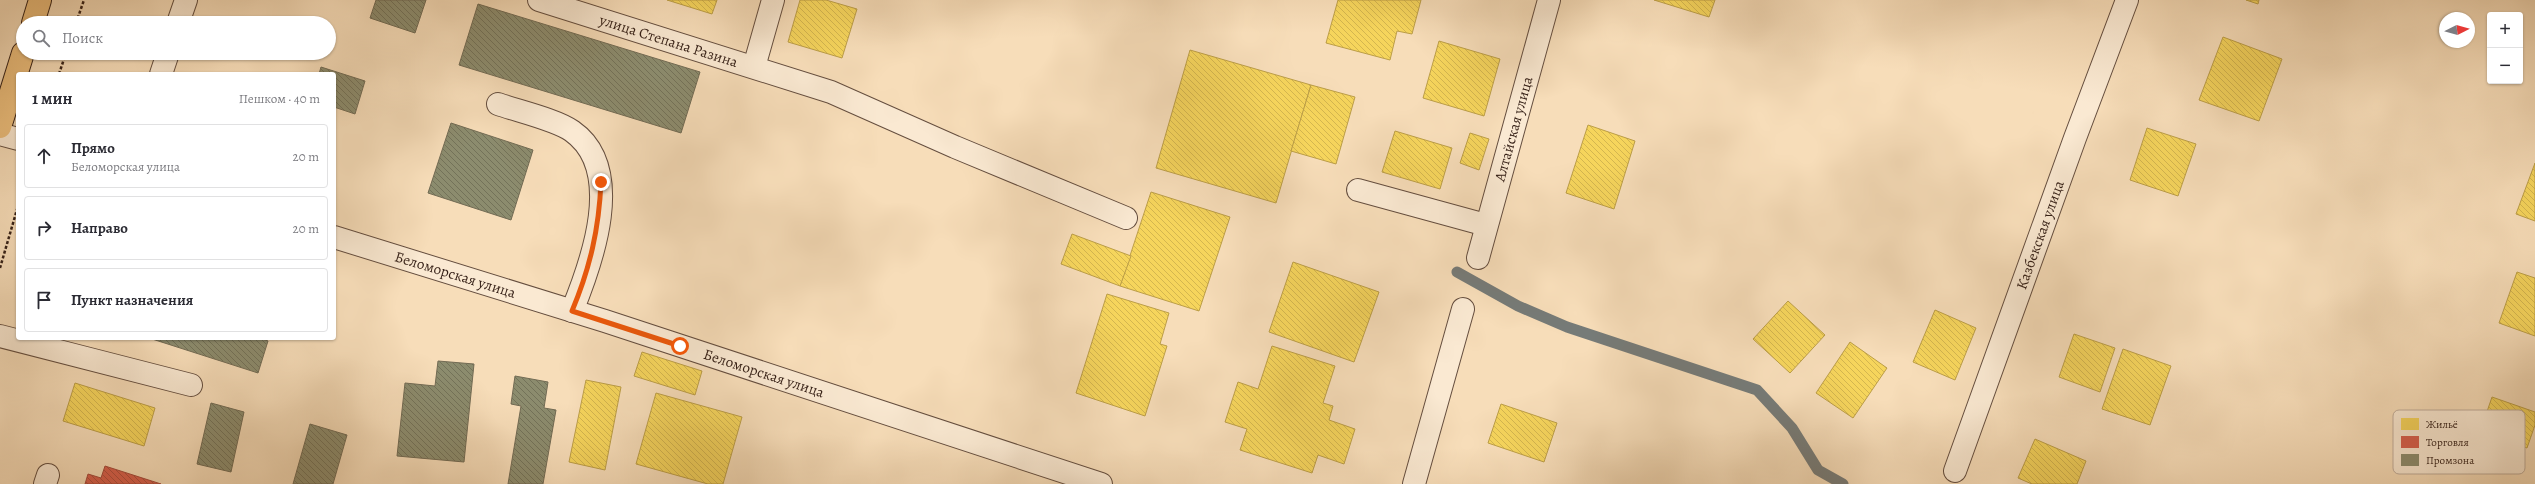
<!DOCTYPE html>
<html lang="ru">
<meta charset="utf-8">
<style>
body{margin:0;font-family:Alegreya,serif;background:#f2f2f3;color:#2b2b33}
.controls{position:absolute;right:12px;top:12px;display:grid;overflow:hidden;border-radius:4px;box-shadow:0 1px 3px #0004}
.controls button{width:36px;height:36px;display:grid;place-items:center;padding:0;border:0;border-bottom:1px solid #e1e1e2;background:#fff;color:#2b2b33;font:20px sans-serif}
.compass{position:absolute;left:2439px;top:12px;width:36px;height:36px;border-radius:50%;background:#fff;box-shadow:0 1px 3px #0004;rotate:84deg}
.stop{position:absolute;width:12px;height:12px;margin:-9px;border:3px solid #ea580c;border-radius:50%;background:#fff}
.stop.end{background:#ea580c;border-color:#fff;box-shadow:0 1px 4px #0008}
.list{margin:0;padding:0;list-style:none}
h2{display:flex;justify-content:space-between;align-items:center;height:52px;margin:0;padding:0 16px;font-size:17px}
h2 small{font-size:13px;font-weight:400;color:#7c7c81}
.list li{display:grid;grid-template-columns:26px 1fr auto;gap:12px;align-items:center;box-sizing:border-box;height:64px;margin:0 8px 8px;padding:0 8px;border:1px solid #e1e1e2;border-radius:4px}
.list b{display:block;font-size:15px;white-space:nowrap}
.list p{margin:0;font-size:13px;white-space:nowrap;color:#7c7c81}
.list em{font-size:13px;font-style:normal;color:#7c7c81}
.icon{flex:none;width:22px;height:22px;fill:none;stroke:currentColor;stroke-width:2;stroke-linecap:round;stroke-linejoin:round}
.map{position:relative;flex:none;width:2535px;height:484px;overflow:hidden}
.search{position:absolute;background:#fff;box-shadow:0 1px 3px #0004;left:16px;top:16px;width:320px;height:44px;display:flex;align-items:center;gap:10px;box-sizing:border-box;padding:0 14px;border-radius:22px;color:#7c7c81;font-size:15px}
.panel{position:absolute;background:#fff;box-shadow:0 1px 3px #0004;left:16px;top:72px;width:320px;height:268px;border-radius:4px}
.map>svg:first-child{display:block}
</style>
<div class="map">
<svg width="2535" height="484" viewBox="0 0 2535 484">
<defs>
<pattern id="homes-back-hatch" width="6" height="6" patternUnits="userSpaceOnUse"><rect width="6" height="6" fill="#f6d55c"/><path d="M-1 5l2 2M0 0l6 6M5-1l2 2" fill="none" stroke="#d4b64f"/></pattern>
<pattern id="shops-back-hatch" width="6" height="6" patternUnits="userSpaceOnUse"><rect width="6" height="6" fill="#d6604d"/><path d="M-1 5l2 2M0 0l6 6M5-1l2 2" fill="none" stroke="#ae4f3f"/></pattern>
<pattern id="industry-back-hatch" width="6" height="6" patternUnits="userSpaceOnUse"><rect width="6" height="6" fill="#8c8c6e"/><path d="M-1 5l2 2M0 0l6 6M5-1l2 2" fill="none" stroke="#737259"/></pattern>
</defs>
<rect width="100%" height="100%" fill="#f7ddb9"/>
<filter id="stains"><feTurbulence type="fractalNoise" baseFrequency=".005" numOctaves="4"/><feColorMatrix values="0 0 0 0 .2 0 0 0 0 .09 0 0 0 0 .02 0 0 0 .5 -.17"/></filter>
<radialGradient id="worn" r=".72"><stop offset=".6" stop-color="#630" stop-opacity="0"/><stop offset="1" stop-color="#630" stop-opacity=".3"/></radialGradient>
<!-- homes -->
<g fill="url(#homes-back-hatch)" stroke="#bc9e47">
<path d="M 667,0 L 717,0 L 712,14 Z"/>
<path d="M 800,0 L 826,0 L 857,9 L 842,58 L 788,42 Z"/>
<path d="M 1338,0 L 1421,0 L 1412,34 L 1397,31 L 1390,60 L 1326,43 Z"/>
<path d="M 1654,0 L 1715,0 L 1709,17 Z"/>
<path d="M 2246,0 L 2259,0 L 2258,4 Z"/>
<path d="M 2223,37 L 2282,59 L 2259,121 L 2199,100 Z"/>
<path d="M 1439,41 L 1500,59 L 1484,116 L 1423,98 Z"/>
<path d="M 1190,50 L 1311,85 L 1276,203 L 1156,168 Z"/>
<path d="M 1311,85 L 1355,97 L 1336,164 L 1291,151 Z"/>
<path d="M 1588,125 L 1635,141 L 1614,209 L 1566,193 Z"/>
<path d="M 2147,128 L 2196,144 L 2178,196 L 2130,180 Z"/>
<path d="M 1395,131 L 1452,148 L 1440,189 L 1382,172 Z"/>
<path d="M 1470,133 L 1489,139 L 1479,170 L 1460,163 Z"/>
<path d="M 2535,163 L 2535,221 L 2516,214 Z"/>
<path d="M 1151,192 L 1230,217 L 1199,311 L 1120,286 Z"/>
<path d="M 1072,234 L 1131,256 L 1120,286 L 1061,264 Z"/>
<path d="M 1293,262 L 1379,292 L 1354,362 L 1269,332 Z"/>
<path d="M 2517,272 L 2535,278 L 2535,336 L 2499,323 Z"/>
<path d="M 1107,294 L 1169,313 L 1160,344 L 1167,346 L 1145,416 L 1076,393 Z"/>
<path d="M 1788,301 L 1825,335 L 1790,373 L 1753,339 Z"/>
<path d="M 1935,310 L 1976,328 L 1955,380 L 1913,362 Z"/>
<path d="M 2074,334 L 2115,348 L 2100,392 L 2059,377 Z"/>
<path d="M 1850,342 L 1887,368 L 1853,418 L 1816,393 Z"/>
<path d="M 1272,346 L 1335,366 L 1323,403 L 1333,406 L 1329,420 L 1355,429 L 1344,464 L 1318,455 L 1312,473 L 1240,450 L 1247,429 L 1225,422 L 1238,382 L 1258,389 Z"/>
<path d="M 2123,349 L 2171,366 L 2150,425 L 2102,409 Z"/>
<path d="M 642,352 L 702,371 L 695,395 L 634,376 Z"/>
<path d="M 586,380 L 621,387 L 605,470 L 569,462 Z"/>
<path d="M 75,383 L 155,408 L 144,446 L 63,421 Z"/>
<path d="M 656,393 L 742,417 L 723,484 L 708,484 L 636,464 Z"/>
<path d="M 2492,397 L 2535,412 L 2535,425 L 2527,448 L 2480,432 Z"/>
<path d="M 1501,404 L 1557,423 L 1544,462 L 1488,443 Z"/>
<path d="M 2035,439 L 2086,461 L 2077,484 L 2032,484 L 2018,478 Z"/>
</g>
<!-- shops -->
<path fill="url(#shops-back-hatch)" stroke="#a54c3c" d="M 105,466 L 161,484 L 85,484 L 88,474 L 101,478 Z"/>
<!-- industry -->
<g fill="url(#industry-back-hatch)" stroke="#726b54">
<path d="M 376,0 L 426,0 L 415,33 L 370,18 Z"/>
<path d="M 478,4 L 700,72 L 681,133 L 459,65 Z"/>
<path d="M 321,67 L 365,81 L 355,114 L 334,107 L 334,74 L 319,74 Z"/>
<path d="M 451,123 L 533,150 L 511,220 L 428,193 Z"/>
<path d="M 149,338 L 260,338 L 268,341 L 258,373 Z"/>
<path d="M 438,361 L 474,364 L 464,462 L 397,456 L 405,383 L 435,386 Z"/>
<path d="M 515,376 L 548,382 L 544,408 L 556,410 L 543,484 L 508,484 L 521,406 L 511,404 Z"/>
<path d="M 211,403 L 244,412 L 231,472 L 197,464 Z"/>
<path d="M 310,424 L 347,435 L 333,484 L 293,484 Z"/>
</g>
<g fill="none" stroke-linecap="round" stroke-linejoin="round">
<!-- stream -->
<path stroke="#767b78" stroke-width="11" d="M 1457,272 L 1518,306 L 1567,327 L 1757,390 L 1792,428 L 1818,470 L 1843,484"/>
<!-- minor casing -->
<g stroke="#654e3f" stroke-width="24">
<g id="minor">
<path id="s1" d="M 539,0 L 831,92 L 955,147 L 1126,218"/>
<path d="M 178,23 L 186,0"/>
<path d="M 754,67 L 773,0"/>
<path d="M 161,74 L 168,53"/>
<path d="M 498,104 C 518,111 557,120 572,131 C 626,169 592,262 572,311"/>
<path d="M 0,134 L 18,139"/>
<path d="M 1358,190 L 1486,225"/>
<path id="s2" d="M 334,237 L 605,321 L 1101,484"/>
<path id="s3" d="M 1478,258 L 1549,0"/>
<path d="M 0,336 L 191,385"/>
<path id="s4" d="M 1955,471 L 2075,138 L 2127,0"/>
<path d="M 45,484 L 48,475"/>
<path d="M 1414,484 L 1463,309"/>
</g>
</g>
<!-- highway casing -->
<g stroke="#341f16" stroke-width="24">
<g id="highway">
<path d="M 33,23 L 40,0"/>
<path d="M 0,127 L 23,53"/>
</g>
</g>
<!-- path -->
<g stroke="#341f16" stroke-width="2.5" stroke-dasharray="3 2" stroke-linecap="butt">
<path d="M 76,23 L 84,0"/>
<path d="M 59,74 L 66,53"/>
<path d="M 0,268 L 18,206"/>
</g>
<!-- minor -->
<use href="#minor" stroke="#fae9d2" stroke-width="22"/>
<!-- highway -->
<use href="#highway" stroke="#ecbe7c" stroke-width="22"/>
</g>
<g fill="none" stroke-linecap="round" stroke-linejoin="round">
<!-- route -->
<path stroke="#ea580c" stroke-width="5" d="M 601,182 C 599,229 590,268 572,311 L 680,346"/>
</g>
<g text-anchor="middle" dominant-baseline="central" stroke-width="4" stroke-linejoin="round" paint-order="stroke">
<!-- street labels -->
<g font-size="15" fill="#341f16" stroke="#fae9d2">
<text stroke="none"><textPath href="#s1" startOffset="136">улица Степана Разина</textPath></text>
<text stroke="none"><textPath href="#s3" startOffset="134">Алтайская улица</textPath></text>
<text stroke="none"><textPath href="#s4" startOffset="251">Казбекская улица</textPath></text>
<text stroke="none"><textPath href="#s2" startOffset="127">Беломорская улица</textPath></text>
<text stroke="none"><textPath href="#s2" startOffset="451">Беломорская улица</textPath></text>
</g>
</g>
<!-- legend -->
<rect x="2393" y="410" width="132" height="64" rx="6" fill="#fae9d2" stroke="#bfac9a" stroke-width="1"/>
<rect x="2401" y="418" width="18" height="12" fill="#f6d55c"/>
<rect x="2401" y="436" width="18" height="12" fill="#d6604d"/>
<rect x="2401" y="454" width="18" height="12" fill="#8c8c6e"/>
<g font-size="11" fill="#341f16">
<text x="2426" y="428">Жильё</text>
<text x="2426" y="446">Торговля</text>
<text x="2426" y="464">Промзона</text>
</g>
<rect width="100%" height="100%" filter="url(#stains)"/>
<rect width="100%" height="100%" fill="url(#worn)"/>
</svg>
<div class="controls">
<button>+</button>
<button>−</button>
</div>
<svg class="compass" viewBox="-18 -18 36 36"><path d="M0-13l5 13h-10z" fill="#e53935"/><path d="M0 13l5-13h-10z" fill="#7c7c81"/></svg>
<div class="stop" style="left:680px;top:346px"></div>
<div class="stop end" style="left:601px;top:182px"></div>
<div class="search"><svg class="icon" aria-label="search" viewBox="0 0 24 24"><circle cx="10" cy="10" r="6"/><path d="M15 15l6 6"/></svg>Поиск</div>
<section class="panel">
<h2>1 мин<small>Пешком · 40 m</small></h2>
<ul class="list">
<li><svg class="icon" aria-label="ahead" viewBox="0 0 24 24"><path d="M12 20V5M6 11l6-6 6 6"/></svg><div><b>Прямо</b><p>Беломорская улица</p></div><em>20 m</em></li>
<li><svg class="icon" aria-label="right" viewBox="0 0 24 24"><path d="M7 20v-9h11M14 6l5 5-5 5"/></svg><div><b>Направо</b></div><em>20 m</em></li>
<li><svg class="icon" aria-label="arrive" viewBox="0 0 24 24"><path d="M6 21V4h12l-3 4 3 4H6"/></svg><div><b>Пункт назначения</b></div></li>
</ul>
</section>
</div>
